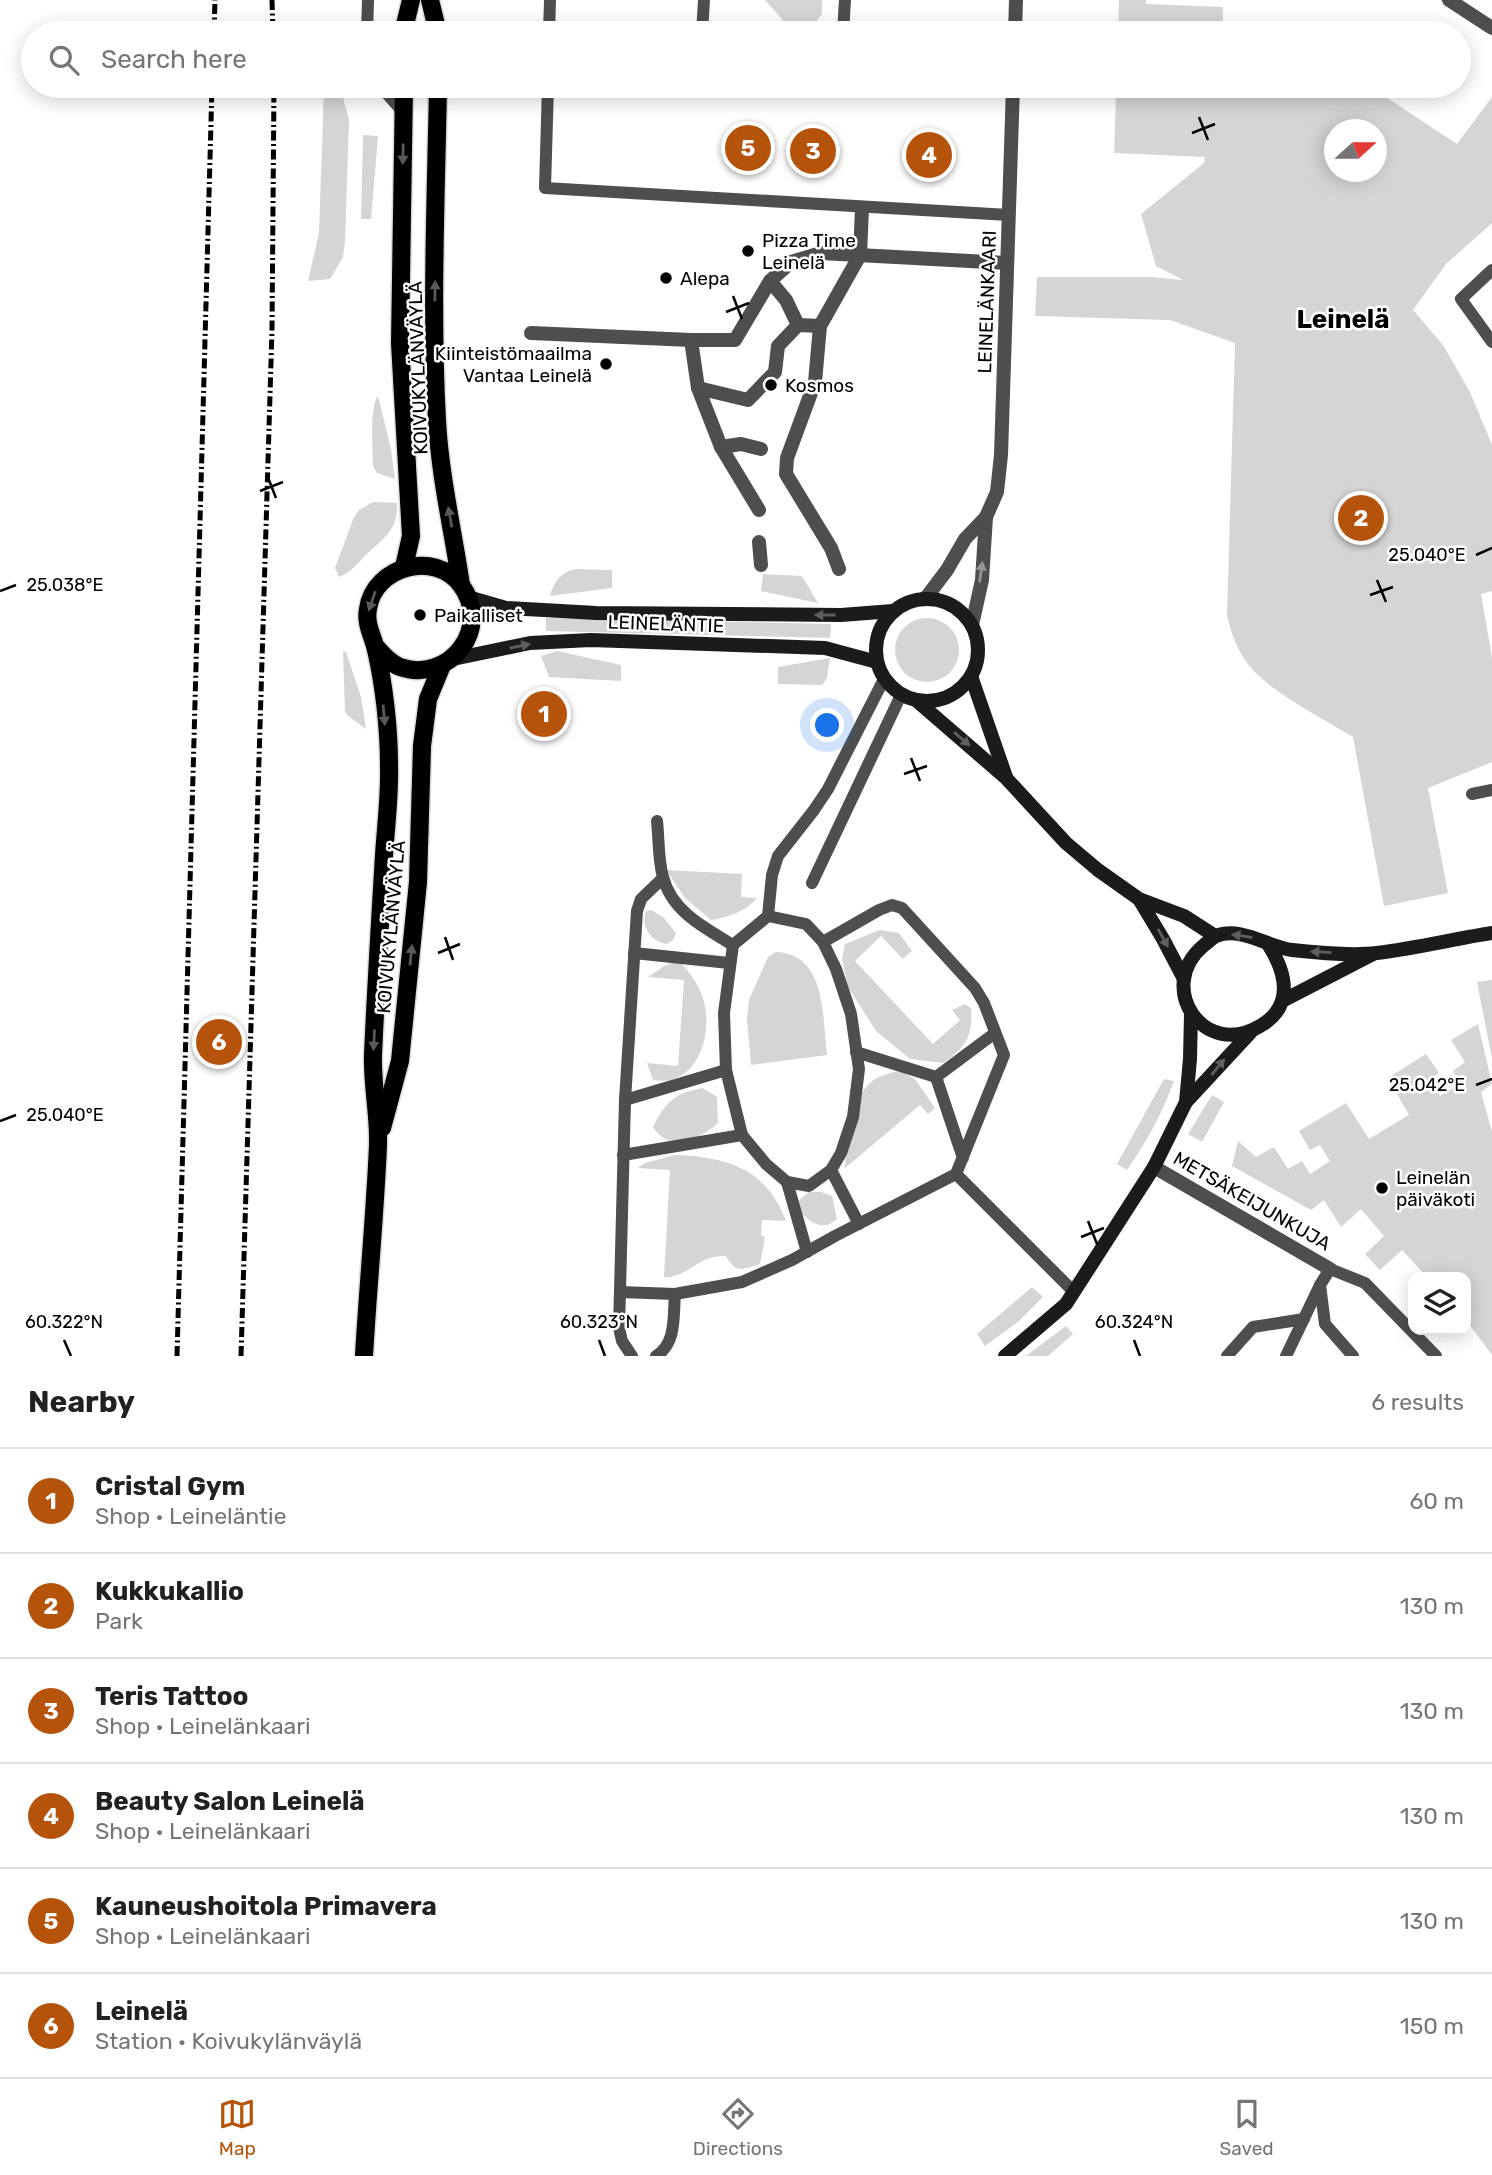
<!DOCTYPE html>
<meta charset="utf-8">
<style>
body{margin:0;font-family:Rubik,sans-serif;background:#f2f2f2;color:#202124}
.controls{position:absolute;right:21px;bottom:21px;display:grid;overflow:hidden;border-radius:14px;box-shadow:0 4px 18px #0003}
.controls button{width:63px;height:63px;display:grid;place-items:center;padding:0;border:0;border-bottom:2px solid #e0e0e0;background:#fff;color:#202124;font:35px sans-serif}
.compass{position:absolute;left:1324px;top:119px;width:63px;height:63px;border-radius:50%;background:#fff;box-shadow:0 4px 18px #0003;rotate:69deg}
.you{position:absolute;left:828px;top:726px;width:24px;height:24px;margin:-18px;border:5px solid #fff;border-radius:50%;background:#1a73e8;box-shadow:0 0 0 10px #1a73e833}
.badge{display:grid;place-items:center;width:46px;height:46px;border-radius:50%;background:#b45309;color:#fff;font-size:23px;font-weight:700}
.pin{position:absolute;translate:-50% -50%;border:4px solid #fff;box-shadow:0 2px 7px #0006}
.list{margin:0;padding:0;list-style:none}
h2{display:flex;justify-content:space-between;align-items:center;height:91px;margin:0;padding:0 28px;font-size:30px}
h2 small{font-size:23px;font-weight:400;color:#757577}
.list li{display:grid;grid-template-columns:46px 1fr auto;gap:21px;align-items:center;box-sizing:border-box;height:105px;padding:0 28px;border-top:2px solid #e0e0e0}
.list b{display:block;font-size:26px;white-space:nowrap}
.list p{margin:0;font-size:23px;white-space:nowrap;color:#757577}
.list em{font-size:23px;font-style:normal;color:#757577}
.icon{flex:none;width:38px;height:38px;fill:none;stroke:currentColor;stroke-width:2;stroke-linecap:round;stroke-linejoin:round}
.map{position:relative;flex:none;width:1492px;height:1356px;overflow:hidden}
.search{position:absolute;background:#fff;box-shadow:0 4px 18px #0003;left:21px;right:21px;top:21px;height:77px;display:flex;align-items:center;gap:18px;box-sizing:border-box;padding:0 24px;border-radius:38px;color:#757577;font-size:26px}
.sheet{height:721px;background:#fff}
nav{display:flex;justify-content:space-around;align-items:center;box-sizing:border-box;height:98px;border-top:2px solid #e0e0e0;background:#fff;font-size:19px;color:#757577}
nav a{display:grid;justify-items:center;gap:4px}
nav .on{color:#b45309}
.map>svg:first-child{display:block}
</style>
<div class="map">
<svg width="1492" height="1356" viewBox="0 0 1492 1356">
<rect width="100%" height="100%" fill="#fff"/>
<!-- green -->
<g fill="#d5d5d5" fill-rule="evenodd">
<path d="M 765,0 L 822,0 L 822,14 L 808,31 L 794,33 Z"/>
<path d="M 1119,0 L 1146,0 L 1146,4 L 1223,7 L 1223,22 L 1272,24 L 1272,33 L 1118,33 Z"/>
<path d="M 324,86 L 340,86 L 349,120 L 345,241 L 343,257 L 330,279 L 308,281 L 319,233 Z"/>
<path d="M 1109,86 L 1187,89 L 1188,86 L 1369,86 L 1457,144 L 1492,97 L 1492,223 L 1446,264 L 1413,310 L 1443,345 L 1470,392 L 1492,445 L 1492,591 L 1481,594 L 1492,658 L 1492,762 L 1428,788 L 1448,893 L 1384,906 L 1353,737 C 1322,717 1262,689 1243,657 C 1235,644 1231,631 1227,616 L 1235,343 L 1170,320 L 1035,316 L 1037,277 L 1150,277 L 1183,280 L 1156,266 L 1141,214 L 1204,163 L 1205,157 L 1114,153 L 1116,94 L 1108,93 ZM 1334,130 L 1376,130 L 1376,172 L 1334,172 Z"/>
<path d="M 363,135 L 378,136 L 371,219 L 361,219 Z"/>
<path d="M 378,396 L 391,449 L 395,479 L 377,473 L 373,466 C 373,449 369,408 378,396 Z"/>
<path d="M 373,502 L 397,503 C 398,533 382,538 364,557 C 355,566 351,572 339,577 L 335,568 L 354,517 L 359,510 Z"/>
<path d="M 576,569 L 612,570 L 612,588 L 550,596 C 553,582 562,571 576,569 Z"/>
<path d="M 763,574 L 802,576 L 818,603 L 761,591 Z"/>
<path d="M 546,618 L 831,624 L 830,638 L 546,631 Z"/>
<circle cx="927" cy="650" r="32"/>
<path d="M 343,651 L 346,652 L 361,697 L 366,729 L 347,715 L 345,711 Z"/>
<path d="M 557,651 L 621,665 L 621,681 L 549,677 L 541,656 Z"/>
<path d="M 830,658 L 827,678 L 822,685 L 778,684 L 778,667 Z"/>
<path d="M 666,870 L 742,874 L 741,897 L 757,898 C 746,911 727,918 711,920 L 685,898 Z"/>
<path d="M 651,910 L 663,917 L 676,933 L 673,940 L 667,944 C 651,942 640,926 646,911 Z"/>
<path d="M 880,930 L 899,933 L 912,951 L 903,959 L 881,936 L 855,961 L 933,1044 L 960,1020 L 952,1010 L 965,1004 L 971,1008 C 973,1036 966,1047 943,1063 L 910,1059 L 876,1031 L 848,987 L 842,959 L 845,944 Z"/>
<path d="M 776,952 C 827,954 822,1017 827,1055 L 751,1065 L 747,1019 L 749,1000 L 768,957 Z"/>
<path d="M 679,960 C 689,972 698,983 703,998 C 714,1033 698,1088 653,1080 L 647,1063 L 678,1066 L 684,980 L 648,977 L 664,966 Z"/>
<path d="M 1492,980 L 1492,1059 L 1477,982 Z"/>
<path d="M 1478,1024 L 1492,1084 L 1481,1092 L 1492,1132 L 1492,1355 L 1466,1320 L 1466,1277 L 1427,1277 L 1402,1250 L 1380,1270 L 1365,1254 L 1384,1236 L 1361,1209 L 1341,1227 L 1324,1200 L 1311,1210 L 1232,1166 L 1238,1141 L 1256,1157 L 1274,1147 L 1288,1169 L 1302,1161 L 1310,1174 L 1330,1161 L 1320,1145 L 1310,1150 L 1299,1131 L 1346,1103 L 1369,1139 L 1409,1115 L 1388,1078 L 1426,1054 L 1439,1073 L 1430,1079 L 1440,1096 L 1460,1084 L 1453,1071 L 1465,1062 L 1451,1040 Z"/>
<path d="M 900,1071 L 915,1079 L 935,1108 L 928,1114 L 920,1105 L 845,1168 C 845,1155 849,1142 852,1129 C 859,1095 862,1077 900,1071 Z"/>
<path d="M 1164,1079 L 1174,1081 C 1162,1114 1147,1141 1127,1170 L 1117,1164 Z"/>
<path d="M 703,1088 L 717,1097 L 718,1123 C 702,1138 668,1153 653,1127 C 665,1102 675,1093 703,1088 Z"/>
<path d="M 1212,1095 L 1224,1102 L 1202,1142 L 1188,1134 Z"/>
<path d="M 675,1155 C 727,1157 766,1168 786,1221 L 762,1220 L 761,1236 L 765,1237 L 760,1264 C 741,1269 737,1275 726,1256 C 696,1255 689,1278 664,1277 L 670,1170 L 638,1168 L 645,1163 Z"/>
<path d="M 809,1192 L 821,1192 L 832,1196 L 837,1219 C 822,1233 808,1221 797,1208 L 798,1201 Z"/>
<path d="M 1032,1287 L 1043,1297 L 1019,1321 L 985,1346 L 977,1334 Z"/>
<path d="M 1066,1326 L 1073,1334 L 1048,1356 L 1026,1356 Z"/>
</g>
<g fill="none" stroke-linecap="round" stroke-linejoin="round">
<!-- primary casing -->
<g stroke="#dbdbdb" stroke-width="21">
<g id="primary">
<path d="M 430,0 L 438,33"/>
<path d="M 403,33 L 411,0"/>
<path d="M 404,86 L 400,343 L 411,536 L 404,567"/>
<path d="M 438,86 C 436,197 431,310 437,421 C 440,476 453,531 461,585"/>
<path d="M 382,1128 L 400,1061 L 418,882 L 422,746 L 428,699 L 442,665"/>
<path d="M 364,1356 C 368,1286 375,1215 378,1145 C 379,1115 372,1085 373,1055 C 376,988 380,922 384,855 C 386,825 390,795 389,765 C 389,729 384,684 376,650 C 373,636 365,624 368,609 C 374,566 435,550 461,585 C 493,628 449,684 400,667 C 390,663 383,655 376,647"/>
</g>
</g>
<!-- lane -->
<g stroke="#4e4e4e" stroke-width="12">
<path d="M 367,33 L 368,0"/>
<path d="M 549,33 L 550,0"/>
<path d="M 702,33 L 704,0"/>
<path d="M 843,33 L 845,0"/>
<path d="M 380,86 L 404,113"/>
<path d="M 548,86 L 545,188 L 1009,215"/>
<path d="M 1492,270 L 1461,299 L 1492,342"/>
<path d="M 1472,794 L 1492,790"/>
<path d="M 657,821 C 659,839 658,860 663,877 C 672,912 705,928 733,945"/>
<path d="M 812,883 L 901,695"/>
<path d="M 768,916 L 806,924 L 823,942 L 836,969 L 851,1014 L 859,1069 L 853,1117 L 841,1153 L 831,1170 L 809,1186 L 787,1182 L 766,1164 L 742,1135 L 726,1070 L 724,1013 L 733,945 Z"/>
<path d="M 768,916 L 772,875 L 778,856 L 814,810 L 828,789 L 884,679"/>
<path d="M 823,942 L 879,910 L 892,905 L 902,908 L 975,988 L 984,1003 L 1004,1055 L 956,1174"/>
<path d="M 634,953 L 729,963"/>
<path d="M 856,1052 L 936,1077"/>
<path d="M 625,1100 L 726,1070"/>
<path d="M 623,1155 L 742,1135"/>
<path d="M 963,1158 L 936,1077 L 995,1033"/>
<path d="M 831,1170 L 859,1224"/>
<path d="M 787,1182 L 807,1252"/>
<path d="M 620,1292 L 675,1294"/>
<path d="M 632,1356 L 622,1341 L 619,1328 L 625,1100 L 637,911 L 641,899 L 663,878"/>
<path d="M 656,1356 C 677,1343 673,1316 675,1294 L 742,1282 L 792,1260 L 835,1236 L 956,1174 L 1074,1292"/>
<path d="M 1227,1356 L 1253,1327 L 1304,1319"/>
<path d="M 1286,1356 L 1320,1285"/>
<path d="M 1353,1356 L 1325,1324 L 1320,1285 L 1330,1269 L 1365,1283 L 1436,1356"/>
</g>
<!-- street -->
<g stroke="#4e4e4e" stroke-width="14">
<path d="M 1449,0 L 1492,28"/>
<path d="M 1015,33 L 1016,0"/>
<path d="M 770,281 L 786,300 L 798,325"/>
<path d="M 531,333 L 691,340 L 735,340 L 770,281 L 791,262 L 821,253 L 1007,263"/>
<path d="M 691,340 L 698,388 L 721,447 L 759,510"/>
<path d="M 698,388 L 748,400 L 775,372 L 778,346 L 798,325 L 820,326"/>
<path d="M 721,447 L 741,444 L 761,449"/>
<path d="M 759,542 L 761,565"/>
<path d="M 839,569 L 831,548 L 786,474 L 787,458 L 815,382 L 820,326 L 860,255 L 862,208"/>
<path d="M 925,599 L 947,570 L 965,539 L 986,517"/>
<path d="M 972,625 L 982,580 L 986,517 L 997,492 L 1001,455 L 1013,86"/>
<path d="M 1154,1167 L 1330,1269"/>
</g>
<!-- secondary -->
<g stroke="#1b1b1b" stroke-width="14">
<path d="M 468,597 L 506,608 L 596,613 L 841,615 L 893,611"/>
<circle cx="927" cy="650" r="51"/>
<path d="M 453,659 L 530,643 L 591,640 L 825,648 L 877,662"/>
<path d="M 971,676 L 1006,777"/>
<path d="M 917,701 L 1006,778 L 1066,843 L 1098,870 L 1139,899 L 1184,916 L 1215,936"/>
<path d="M 1139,899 L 1163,939 L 1184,979"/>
<path d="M 1268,944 C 1286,972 1295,1006 1260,1026 C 1204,1060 1155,987 1203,946 C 1207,943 1212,938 1216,936 C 1241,926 1268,947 1292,950 C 1319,953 1351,956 1377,953 C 1416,948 1454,939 1492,933"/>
<path d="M 1284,1000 L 1373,954"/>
<path d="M 1186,1102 L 1190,1059 L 1191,1014"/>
<path d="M 1005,1356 L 1066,1304 L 1154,1167 L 1186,1102 L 1250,1033"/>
</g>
<!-- primary -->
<use href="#primary" stroke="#000" stroke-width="18"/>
<!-- rail -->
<g stroke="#000" stroke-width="5" stroke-dasharray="10 3.5 2 3.5" stroke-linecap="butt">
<path d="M 272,0 L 273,33"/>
<path d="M 214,33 L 215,0"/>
<path d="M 177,1356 L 212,86"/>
<path d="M 241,1356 L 272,329 L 274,86"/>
</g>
</g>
<!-- one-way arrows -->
<defs><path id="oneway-solid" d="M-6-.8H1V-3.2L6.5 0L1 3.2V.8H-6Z" transform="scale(1.75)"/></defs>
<g fill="#595959">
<use href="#oneway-solid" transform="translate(403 154) rotate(91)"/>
<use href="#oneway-solid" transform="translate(435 291) rotate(-89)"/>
<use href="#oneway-solid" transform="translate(450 517) rotate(-100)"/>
<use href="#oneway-solid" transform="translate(372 601) rotate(109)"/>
<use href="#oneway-solid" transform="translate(384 715) rotate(85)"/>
<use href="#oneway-solid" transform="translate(411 955) rotate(-84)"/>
<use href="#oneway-solid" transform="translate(374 1040) rotate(93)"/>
</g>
<use fill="#959595" href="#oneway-solid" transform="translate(981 572) rotate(-82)"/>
<g fill="#5f5f5f">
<use href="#oneway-solid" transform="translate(825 615) rotate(-180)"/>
<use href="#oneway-solid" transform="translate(520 646) rotate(-12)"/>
<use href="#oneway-solid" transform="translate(962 739) rotate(41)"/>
<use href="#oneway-solid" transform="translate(1242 936) rotate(-171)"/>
<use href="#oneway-solid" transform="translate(1163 938) rotate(61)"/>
<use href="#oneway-solid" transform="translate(1321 952) rotate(-177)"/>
<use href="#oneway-solid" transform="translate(1218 1067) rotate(-51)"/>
</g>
<!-- ticks -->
<path fill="none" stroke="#000" stroke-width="2.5" d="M 1199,117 L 1208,140M 1192,133 L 1215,124M 733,296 L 742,319M 726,312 L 749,303M 267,475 L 276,498M 260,491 L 283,482M 1476,555 L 1492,548M 1377,580 L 1386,602M 0,591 L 16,585M 1370,595 L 1393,587M 911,758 L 920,781M 904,774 L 927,766M 445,937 L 453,960M 438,953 L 460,944M 1476,1085 L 1492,1079M 0,1121 L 16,1115M 1088,1221 L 1097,1244M 1081,1237 L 1104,1228M 64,1340 L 71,1356M 599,1340 L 605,1356M 1134,1340 L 1140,1356"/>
<!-- markers -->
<g fill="#000" stroke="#fff" stroke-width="2.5">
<circle cx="748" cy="251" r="7"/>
<circle cx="666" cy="278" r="7"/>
<circle cx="606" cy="364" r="7"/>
<circle cx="771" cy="385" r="7"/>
<circle cx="420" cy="615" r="7"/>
<circle cx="1382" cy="1188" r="7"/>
</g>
<g text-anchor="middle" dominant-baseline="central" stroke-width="5" stroke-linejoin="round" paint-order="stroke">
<!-- poi labels -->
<g font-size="19" fill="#000" stroke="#fff" text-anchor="start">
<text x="762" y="240">Pizza Time<tspan x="762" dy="22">Leinelä</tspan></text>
<text x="680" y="278">Alepa</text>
<text x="592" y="353" text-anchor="end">Kiinteistömaailma<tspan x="592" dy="22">Vantaa Leinelä</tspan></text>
<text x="785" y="385">Kosmos</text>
<text x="434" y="615">Paikalliset</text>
<text x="1396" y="1177">Leinelän<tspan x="1396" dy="22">päiväkoti</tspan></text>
</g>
<!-- street labels -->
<g font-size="19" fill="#000" stroke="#fff">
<text transform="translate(987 302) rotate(-88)">LEINELÄNKAARI</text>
<text transform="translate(418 368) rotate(-92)">KOIVUKYLÄNVÄYLÄ</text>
<text transform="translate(666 624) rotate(2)">LEINELÄNTIE</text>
<text transform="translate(391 927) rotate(-85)">KOIVUKYLÄNVÄYLÄ</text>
<text transform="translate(1252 1201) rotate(30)">METSÄKEIJUNKUJA</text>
</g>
<!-- district labels -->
<g font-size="26" font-weight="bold" fill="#000" stroke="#fff">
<text x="1343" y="319">Leinelä</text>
</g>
</g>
<g font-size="18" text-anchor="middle" fill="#000" stroke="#fff" stroke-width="5" stroke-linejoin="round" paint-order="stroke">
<text x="1427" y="561">25.040°E</text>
<text x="65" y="591">25.038°E</text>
<text x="1427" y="1091">25.042°E</text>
<text x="65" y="1121">25.040°E</text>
<text x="64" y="1328">60.322°N</text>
<text x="599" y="1328">60.323°N</text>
<text x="1134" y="1328">60.324°N</text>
</g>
</svg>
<div class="controls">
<button><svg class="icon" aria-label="layers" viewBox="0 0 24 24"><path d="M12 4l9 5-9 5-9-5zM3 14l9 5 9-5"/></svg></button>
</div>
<svg class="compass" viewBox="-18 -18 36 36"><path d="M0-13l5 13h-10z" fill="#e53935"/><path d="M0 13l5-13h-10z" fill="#757577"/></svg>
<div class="you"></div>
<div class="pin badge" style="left:544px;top:714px">1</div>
<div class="pin badge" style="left:1361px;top:518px">2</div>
<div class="pin badge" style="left:813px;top:151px">3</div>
<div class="pin badge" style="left:929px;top:155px">4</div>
<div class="pin badge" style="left:748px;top:148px">5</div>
<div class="pin badge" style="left:219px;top:1042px">6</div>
<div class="search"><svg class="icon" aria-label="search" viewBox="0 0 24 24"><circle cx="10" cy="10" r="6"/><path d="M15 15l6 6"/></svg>Search here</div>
</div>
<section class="sheet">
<h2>Nearby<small>6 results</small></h2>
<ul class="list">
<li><span class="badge">1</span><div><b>Cristal Gym</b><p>Shop · Leineläntie</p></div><em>60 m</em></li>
<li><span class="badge">2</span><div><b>Kukkukallio</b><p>Park</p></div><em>130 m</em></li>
<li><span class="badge">3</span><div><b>Teris Tattoo</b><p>Shop · Leinelänkaari</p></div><em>130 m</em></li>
<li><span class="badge">4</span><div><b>Beauty Salon Leinelä</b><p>Shop · Leinelänkaari</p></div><em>130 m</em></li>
<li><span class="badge">5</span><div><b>Kauneushoitola Primavera</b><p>Shop · Leinelänkaari</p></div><em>130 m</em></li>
<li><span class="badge">6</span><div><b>Leinelä</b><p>Station · Koivukylänväylä</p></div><em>150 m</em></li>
</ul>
</section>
<nav>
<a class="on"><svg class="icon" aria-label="map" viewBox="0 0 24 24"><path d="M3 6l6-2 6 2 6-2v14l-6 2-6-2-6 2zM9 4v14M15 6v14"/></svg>Map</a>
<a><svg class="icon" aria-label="directions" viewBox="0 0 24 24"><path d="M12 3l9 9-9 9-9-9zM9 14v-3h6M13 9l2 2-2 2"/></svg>Directions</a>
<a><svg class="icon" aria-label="saved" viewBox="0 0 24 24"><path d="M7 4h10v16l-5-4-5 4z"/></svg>Saved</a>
</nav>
